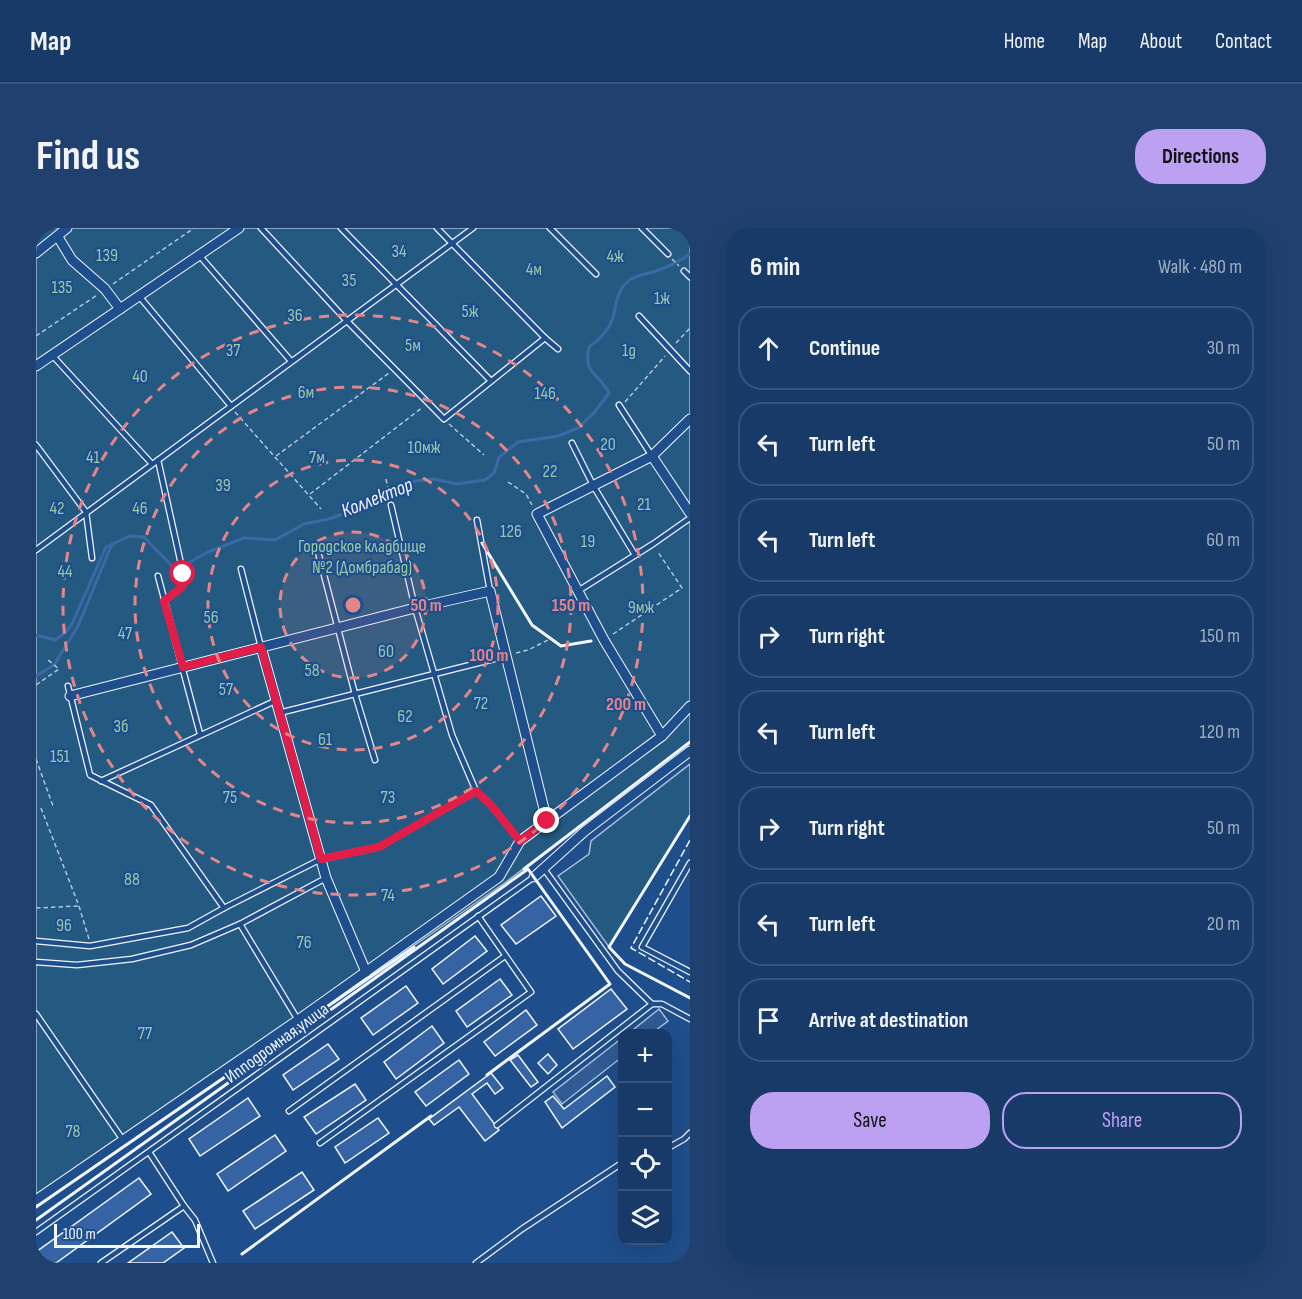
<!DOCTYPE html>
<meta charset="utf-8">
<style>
body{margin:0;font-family:"Sofia Sans Condensed",sans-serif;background:#20416f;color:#f1f3f6}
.controls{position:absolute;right:18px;bottom:18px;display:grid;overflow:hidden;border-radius:12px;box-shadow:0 6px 24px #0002}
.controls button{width:54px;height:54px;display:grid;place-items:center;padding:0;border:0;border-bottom:2px solid #36547d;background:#173a69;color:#f1f3f6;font:30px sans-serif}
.scale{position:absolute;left:18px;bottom:15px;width:146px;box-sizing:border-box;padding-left:6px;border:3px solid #f2f6ff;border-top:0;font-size:16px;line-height:21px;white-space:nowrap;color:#f2f6ff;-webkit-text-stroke:4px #1f4e8c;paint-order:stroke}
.stop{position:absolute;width:18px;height:18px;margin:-14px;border:4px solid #e11d48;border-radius:50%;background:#fff}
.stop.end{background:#e11d48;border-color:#fff;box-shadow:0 2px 6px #0008}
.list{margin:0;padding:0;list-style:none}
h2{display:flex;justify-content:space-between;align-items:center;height:78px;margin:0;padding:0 24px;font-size:26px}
h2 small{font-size:20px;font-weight:400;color:#9eadc0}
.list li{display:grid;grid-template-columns:39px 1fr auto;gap:18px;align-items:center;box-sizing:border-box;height:84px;margin:0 12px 12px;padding:0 12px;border:2px solid #36547d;border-radius:24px}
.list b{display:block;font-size:22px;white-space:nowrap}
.list em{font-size:20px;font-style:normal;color:#9eadc0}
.actions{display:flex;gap:12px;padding:18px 24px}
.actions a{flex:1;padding:14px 0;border:2px solid #bca0f2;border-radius:24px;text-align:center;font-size:21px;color:#bca0f2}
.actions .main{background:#bca0f2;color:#111}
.icon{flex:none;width:33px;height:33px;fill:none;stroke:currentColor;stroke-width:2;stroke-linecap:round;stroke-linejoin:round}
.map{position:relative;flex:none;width:654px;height:1035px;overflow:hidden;border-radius:24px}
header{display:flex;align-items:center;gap:36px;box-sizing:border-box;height:84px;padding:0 30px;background:#173a69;border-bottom:2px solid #36547d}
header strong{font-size:28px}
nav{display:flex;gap:33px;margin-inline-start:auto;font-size:21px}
.intro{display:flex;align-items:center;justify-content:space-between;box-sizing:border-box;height:144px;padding:0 36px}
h1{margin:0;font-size:42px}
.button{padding:15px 27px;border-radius:24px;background:#bca0f2;color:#111;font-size:21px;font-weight:700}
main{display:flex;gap:36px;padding:0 36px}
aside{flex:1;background:#173a69;border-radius:24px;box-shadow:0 6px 24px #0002}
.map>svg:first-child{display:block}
</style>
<header>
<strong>Map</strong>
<nav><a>Home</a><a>Map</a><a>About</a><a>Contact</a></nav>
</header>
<div class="intro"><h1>Find us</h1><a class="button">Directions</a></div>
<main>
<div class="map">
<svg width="654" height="1035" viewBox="0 0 654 1035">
<rect width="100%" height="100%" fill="#1f4e8c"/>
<!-- green -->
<g fill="#245a82" stroke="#a8bbd7" stroke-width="1.5">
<path d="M 0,0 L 654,0 L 654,514 L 470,654 L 0,979 Z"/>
<path d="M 654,536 L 654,588 L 573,719 L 522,648 L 553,626 L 555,613 Z"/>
</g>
<!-- parking -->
<g fill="#305b95" stroke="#a8bbd7" stroke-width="1.5">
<path d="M 623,781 L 632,793 L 616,805 L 593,805 Z"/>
<path d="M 586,810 L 586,829 L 526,876 L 517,864 Z"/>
</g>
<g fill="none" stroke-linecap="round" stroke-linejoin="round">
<!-- stream -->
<g stroke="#3b69a3" stroke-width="3">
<path d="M 0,407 L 19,412 L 30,404 L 36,396 L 70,319 L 94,308 L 108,309 L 136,338 L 145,339 L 172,324 L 208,310 L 239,312 L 268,296 L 293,291 L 334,276 L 379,253 L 398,251 L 421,256 L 449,252 L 458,245 L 463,229 L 482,214 L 522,208 L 542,200 L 558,185 L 573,165 C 562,143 547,148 553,119 C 563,112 573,102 577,90 C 580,78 580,65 590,55 C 598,47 610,46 620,43 C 632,39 644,33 654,26"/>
<path d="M 0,448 L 18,437 L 42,398 L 76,316"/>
</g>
</g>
<!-- building -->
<g fill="#3563a3" stroke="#f2f6ff" stroke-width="1.5">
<path d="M 505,668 L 520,688 L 480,716 L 465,697 Z"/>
<path d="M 439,708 L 451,723 L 407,756 L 396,741 Z"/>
<path d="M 464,751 L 476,767 L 431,799 L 420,783 Z"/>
<path d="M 370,758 L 382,775 L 337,807 L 325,790 Z"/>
<path d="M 575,761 L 591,781 L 537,821 L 522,801 Z"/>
<path d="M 490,782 L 501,797 L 459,828 L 448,814 Z"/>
<path d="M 396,798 L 408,815 L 360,851 L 348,834 Z"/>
<path d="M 292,816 L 303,831 L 257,862 L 247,847 Z"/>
<path d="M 512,826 L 521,837 L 512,846 L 502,835 Z"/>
<path d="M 482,827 L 502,854 L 495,859 L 474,832 Z"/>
<path d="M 423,832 L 433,846 L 390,878 L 379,864 Z"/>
<path d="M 455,845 L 467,860 L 459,866 L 451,855 L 436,866 L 463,902 L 449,913 L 423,879 L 398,897 L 393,891 Z"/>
<path d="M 571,848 L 579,859 L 526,900 L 509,874 L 517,868 L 528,881 Z"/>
<path d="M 319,856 L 330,872 L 280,906 L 268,889 Z"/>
<path d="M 212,870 L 224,888 L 164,928 L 153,911 Z"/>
<path d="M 342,890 L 353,905 L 309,935 L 299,919 Z"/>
<path d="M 239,907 L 250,923 L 192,963 L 181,946 Z"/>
<path d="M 266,944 L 278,962 L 219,1001 L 207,983 Z"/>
<path d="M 103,950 L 115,966 L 20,1035 L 0,1035 L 0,1024 Z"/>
<path d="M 136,1004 L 148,1020 L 127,1035 L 92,1035 Z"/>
</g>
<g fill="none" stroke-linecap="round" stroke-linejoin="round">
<!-- service casing -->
<g stroke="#f2f6ff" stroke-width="7">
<g id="service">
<path d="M 225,0 L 311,93 L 408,191 L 509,110"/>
<path d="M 305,0 L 455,153"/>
<path d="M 401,0 L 509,110 L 522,121"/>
<path d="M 514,0 L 560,46"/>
<path d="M 606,0 L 632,26"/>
<path d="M 163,27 L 255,133"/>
<path d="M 648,43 L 654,49"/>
<path d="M 103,68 L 195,178"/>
<path d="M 603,88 L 654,143"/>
<path d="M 16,127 L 116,236"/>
<path d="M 583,177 L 616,228"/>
<path d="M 536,215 L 558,259 L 599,327"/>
<path d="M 0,217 L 50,284 L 56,330"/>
<path d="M 122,232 L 149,354 L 145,360 L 128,373"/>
<path d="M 355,277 L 379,380 L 416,507 L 440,563 L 455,577 L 484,613"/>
<path d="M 441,292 L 454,363"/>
<path d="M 0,322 L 437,0"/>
<path d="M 282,324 L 319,466 L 339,532"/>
<path d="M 205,341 L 225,419"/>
<path d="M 122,348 L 164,506"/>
<path d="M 542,363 L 617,316 L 654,290"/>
<path d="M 32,458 L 54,547 L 115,577 L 188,680"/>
<path d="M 243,485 L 470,428"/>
<path d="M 65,553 L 239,473"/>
<path d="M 654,635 L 606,719 L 654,744"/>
<path d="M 508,641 L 582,743 L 616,776 L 626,776 L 654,791"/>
<path d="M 204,696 L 262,792"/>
<path d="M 0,713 L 54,718 L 152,700 L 188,680 L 285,631 L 343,619 L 440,563"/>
<path d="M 0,734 L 41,737 L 96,731 L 155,717 L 204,696 L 290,650"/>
<path d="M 0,786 L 87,912"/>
<path d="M 253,883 L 469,728"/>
<path d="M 461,897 L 616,776"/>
<path d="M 284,915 L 495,764 L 442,688"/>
<path d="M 632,920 L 648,911 L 654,905"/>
<path d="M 113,924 L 148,978 L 159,992 L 177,1035"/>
<path d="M 0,1004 L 498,649"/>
<path d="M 65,1035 L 148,978"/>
<path d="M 440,1035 L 486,1001 L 586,935"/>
</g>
</g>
<!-- minor casing -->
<g stroke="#f2f6ff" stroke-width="11">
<g id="minor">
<path d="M 22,9 L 36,32 L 69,61 L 84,81"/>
<path d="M 0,25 L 31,0"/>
<path d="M 0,138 L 203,0"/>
<path d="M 616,228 L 654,285"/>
<path d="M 225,419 L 290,650 L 330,744"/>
<path d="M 34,468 L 379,380 L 454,363 L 511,593"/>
<path d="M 626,508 L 568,412 L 501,286 L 616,228 L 654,191"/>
<path d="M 498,649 L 549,603 L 654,523"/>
<path d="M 0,972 L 262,792 L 463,649 L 484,613 L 626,508 L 654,478"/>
</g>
</g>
<!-- path -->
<g stroke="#b3c4dc" stroke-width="1.5" stroke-dasharray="4.5 3" stroke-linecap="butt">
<path d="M 636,31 L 643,38"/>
<path d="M 77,56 L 158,0"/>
<path d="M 0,108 L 61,67"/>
<path d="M 640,115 L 654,100"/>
<path d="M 589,174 L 629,128"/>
<path d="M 199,184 L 285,281"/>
<path d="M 413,196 L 448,227"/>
<path d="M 240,228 L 353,145"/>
<path d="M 350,251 L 354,270"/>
<path d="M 472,254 L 490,266 L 496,277"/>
<path d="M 274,266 L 387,179"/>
<path d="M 577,406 L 646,360 L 622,324"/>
<path d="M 480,425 L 492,422 L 516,410"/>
<path d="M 0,457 L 23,441 L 11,431"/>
<path d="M 0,531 L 17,578"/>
<path d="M 5,580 L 43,678 L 53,711"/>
<path d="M 0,680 L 42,678"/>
</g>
<!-- service -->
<use href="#service" stroke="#1f4e8c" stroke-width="4.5"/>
<!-- minor -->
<use href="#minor" stroke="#1f4e8c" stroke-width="9"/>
<!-- fence -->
<path stroke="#f2f6ff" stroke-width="1.5" stroke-dasharray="8 3" stroke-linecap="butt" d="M 654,612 L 595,720 L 654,754"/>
<!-- wall -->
<g stroke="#f2f6ff" stroke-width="3">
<path d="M 446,315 L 496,397 L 525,418 L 555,413"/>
<path d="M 654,588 L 573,719 L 589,736 L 654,770"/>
<path d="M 488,641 L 654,514"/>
<path d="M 0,979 L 378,719"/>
<path d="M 0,992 L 492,641 L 574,756 L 451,847"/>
<path d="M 206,1026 L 395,888"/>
</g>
</g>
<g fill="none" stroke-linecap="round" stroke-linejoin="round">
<!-- route -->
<path stroke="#e11d48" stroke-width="8" d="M 147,346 L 149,354 L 145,360 L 128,373 L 147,439 L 225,419 L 285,631 L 343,619 L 440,563 L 455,577 L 484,613 L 511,593"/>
</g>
<!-- distance rings -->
<circle cx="317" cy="377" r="73" fill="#e38589" fill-opacity=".12"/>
<g fill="none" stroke="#e38589" stroke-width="3" stroke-dasharray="10 8">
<circle cx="317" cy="377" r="73"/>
<circle cx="317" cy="377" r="145"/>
<circle cx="317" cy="377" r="218"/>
<circle cx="317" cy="377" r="290"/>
</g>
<g text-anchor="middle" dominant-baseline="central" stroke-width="4.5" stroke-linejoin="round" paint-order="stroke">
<!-- park labels -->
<g font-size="18" fill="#97c8a6" stroke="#1f4e8c">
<text x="363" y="23">34</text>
<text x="71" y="27">139</text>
<text x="579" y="28">4ж</text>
<text x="498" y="41">4м</text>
<text x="313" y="52">35</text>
<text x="26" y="59">135</text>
<text x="626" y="70">1ж</text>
<text x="434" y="83">5ж</text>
<text x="259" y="87">36</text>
<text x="377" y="117">5м</text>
<text x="197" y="122">37</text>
<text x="593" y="122">1д</text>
<text x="104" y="148">40</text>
<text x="270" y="164">6м</text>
<text x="509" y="165">146</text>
<text x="572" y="216">20</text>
<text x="388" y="219">10мж</text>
<text x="57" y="229">41</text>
<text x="281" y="229">7м</text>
<text x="514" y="243">22</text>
<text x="187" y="257">39</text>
<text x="608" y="276">21</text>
<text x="21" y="280">42</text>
<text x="104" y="280">46</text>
<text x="475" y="303">126</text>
<text x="552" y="313">19</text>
<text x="326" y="318">Городское кладбище<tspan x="326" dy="21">№2 (Домбрабад)</tspan></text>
<text x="29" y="343">44</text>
<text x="605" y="379">9мж</text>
<text x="175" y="389">56</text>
<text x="89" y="405">47</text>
<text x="350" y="423">60</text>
<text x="276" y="442">58</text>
<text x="190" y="461">57</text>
<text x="445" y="475">72</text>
<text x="369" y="488">62</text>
<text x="85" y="498">3б</text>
<text x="289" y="511">61</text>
<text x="24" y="528">151</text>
<text x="194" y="569">75</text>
<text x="352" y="569">73</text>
<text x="96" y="651">88</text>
<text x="352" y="667">74</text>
<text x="28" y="697">96</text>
<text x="268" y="714">76</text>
<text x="109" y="805">77</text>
<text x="37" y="903">78</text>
</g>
<!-- street labels -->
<g font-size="18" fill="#f2f6ff" stroke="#1f4e8c">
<text transform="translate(241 815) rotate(-36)">Ипподромная улица</text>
</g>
<!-- water labels -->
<g font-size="20" font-style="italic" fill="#f2f6ff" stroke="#1f4e8c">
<text transform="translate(341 270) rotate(-22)">Коллектор</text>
</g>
</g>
<circle cx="317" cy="377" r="9" fill="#e38589" stroke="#1f4e8c" stroke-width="3"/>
<g font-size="18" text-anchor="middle" font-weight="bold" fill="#e38589" stroke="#1f4e8c" stroke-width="4.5" stroke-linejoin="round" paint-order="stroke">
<text x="390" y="383">50 m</text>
<text x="535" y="383">150 m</text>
<text x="453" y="433">100 m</text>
<text x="590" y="482">200 m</text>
</g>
</svg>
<div class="controls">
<button>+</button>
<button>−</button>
<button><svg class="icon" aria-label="locate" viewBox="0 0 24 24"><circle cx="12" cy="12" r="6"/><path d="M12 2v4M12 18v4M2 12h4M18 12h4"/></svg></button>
<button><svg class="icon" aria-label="layers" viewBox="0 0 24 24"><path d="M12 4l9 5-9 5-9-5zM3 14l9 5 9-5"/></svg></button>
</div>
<div class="scale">100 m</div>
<div class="stop" style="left:147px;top:346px"></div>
<div class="stop end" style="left:511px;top:593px"></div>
</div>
<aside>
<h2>6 min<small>Walk · 480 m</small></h2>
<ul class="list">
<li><svg class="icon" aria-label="ahead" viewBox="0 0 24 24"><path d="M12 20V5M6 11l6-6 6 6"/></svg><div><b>Continue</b></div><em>30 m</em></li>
<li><svg class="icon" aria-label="left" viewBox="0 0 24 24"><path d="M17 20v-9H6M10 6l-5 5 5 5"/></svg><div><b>Turn left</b></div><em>50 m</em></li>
<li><svg class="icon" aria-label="left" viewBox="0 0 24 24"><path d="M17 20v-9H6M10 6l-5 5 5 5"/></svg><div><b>Turn left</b></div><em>60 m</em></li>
<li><svg class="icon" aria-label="right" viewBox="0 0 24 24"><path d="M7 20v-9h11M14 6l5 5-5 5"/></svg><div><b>Turn right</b></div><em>150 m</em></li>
<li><svg class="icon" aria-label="left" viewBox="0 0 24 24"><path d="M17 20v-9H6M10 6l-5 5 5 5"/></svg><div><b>Turn left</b></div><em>120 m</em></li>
<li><svg class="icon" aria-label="right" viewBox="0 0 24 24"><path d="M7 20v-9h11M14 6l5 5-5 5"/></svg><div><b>Turn right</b></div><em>50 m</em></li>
<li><svg class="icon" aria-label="left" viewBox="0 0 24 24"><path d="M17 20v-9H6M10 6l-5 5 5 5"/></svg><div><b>Turn left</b></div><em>20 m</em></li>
<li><svg class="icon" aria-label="arrive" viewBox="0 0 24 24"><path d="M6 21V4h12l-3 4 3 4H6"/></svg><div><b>Arrive at destination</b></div></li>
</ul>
<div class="actions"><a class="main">Save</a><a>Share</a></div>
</aside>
</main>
